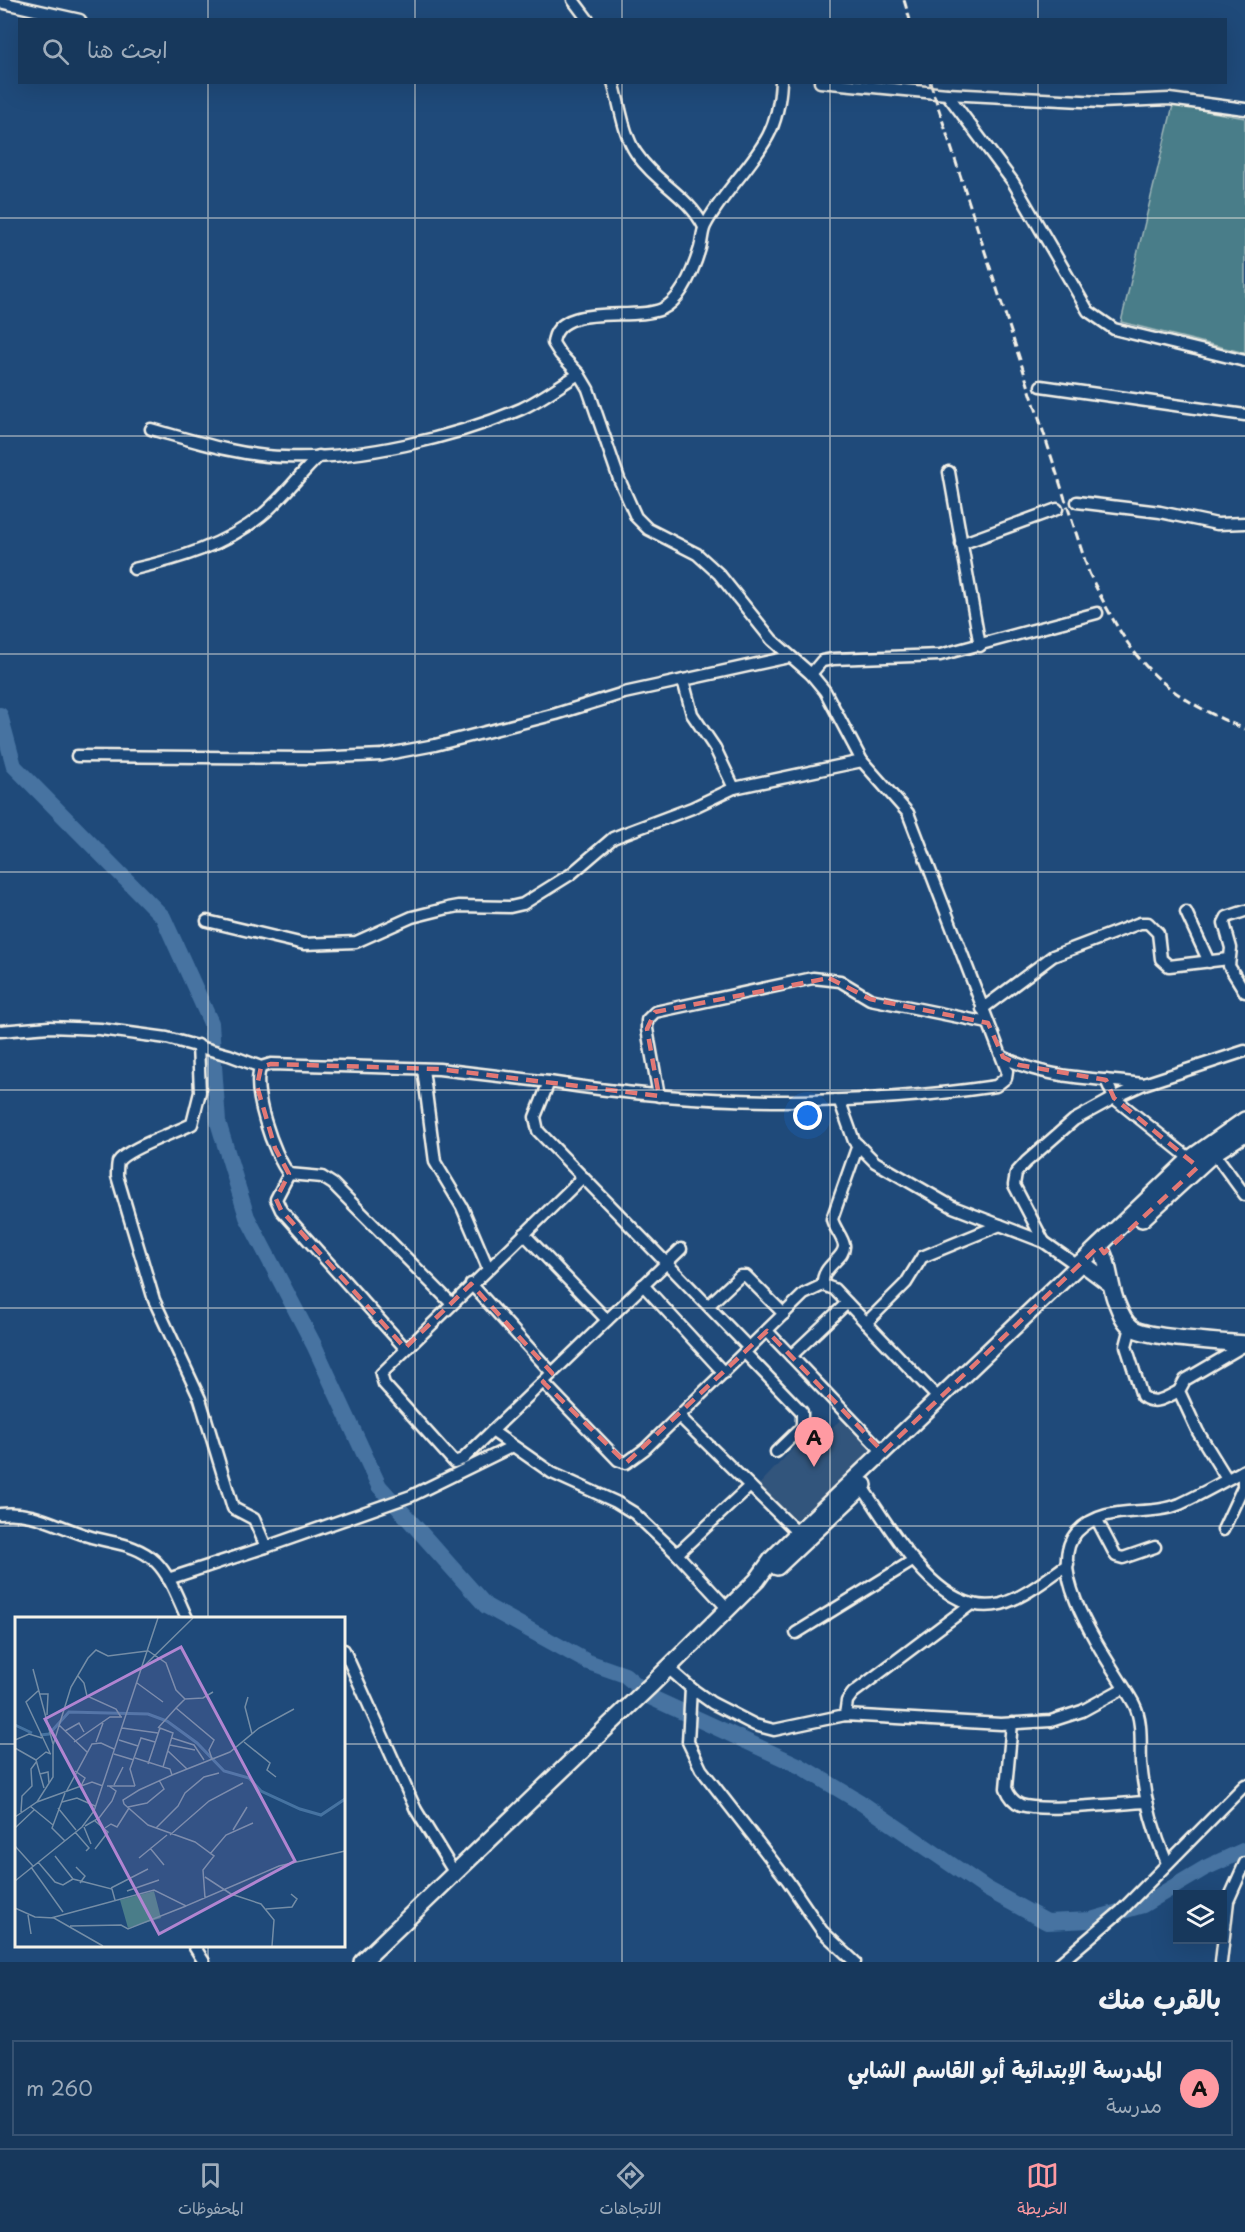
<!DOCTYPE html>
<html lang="ar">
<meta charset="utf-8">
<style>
body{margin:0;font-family:"Playpen Sans","Playpen Sans Arabic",sans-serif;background:#244365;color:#f1f3f6;direction:rtl}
.controls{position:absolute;right:18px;bottom:18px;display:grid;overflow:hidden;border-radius:0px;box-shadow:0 6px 24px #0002}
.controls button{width:54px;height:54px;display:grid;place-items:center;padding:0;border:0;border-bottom:2px solid #365272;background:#17385c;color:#f1f3f6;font:30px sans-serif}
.you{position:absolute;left:808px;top:1116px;width:21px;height:21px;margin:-15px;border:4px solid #fff;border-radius:50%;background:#1a73e8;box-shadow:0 0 0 9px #1a73e833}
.badge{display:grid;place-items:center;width:39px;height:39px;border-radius:50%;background:#ff9aa2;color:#111;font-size:20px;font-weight:700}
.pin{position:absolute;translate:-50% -50px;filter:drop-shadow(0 2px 3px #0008)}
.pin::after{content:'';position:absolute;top:32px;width:21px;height:18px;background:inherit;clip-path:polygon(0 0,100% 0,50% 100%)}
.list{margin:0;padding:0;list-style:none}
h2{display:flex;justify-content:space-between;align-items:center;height:78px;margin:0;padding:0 24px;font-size:26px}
h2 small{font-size:20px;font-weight:400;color:#9eacbb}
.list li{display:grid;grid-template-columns:39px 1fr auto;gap:18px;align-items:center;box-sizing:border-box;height:96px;margin:0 12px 12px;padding:0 12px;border:2px solid #365272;border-radius:0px}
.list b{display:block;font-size:22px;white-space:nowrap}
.list p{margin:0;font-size:20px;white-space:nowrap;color:#9eacbb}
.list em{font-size:20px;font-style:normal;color:#9eacbb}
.icon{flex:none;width:33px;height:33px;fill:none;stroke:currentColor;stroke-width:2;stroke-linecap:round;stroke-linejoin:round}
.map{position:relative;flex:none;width:1245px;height:1962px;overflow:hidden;direction:ltr}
.search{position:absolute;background:#17385c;box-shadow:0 6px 24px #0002;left:18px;right:18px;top:18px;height:66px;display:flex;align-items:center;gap:15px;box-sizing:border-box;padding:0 21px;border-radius:0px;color:#9eacbb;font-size:22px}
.sheet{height:186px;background:#17385c}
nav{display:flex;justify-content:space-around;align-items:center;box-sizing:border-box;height:84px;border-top:2px solid #365272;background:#17385c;font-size:16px;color:#9eacbb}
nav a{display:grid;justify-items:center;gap:3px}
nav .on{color:#ff9aa2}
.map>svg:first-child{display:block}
</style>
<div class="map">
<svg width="1245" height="1962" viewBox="0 0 1245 1962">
<rect width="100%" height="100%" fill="#1f4a7a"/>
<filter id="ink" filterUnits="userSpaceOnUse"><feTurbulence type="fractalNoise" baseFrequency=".0167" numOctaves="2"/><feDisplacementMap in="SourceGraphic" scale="12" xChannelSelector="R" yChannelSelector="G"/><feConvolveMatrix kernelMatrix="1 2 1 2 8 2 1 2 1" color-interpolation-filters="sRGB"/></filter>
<g filter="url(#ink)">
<!-- built -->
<path fill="#33547c" d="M 845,1416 L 875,1447 L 794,1523 L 756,1488 L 820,1420 L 829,1430 Z"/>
<!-- green -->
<path fill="#4a7d89" stroke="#9fb7b8" stroke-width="1.5" d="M 1173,105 L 1245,118 L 1245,353 L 1121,322 Z"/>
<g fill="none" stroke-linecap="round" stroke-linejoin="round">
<!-- river -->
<path stroke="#4673a1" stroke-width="16" d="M 0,715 L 14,766 L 163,917 L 211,1023 L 218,1122 L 247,1217 L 314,1345 L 379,1486 L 486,1606 L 588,1662 L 625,1675 L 650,1697 L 800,1766 L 860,1802 L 987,1889 L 1047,1922 L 1091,1920 L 1143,1905 L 1205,1868 L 1245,1850"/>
<!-- street casing -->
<g stroke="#f4f1e8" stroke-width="15">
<g id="street">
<path d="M 573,0 L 588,20"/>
<path d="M 0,2 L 80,20"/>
<path d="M 613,82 C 620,104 623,134 636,153 C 655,182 688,195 704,227"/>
<path d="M 820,82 L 947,94 L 1013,182 L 1088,311 L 1114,329 L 1245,361"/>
<path d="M 947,94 L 1101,102 L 1169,99 L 1245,109"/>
<path d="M 1041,386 L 1245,415"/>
<path d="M 151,429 C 194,441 239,456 285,457 C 359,460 453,438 521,409 C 541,400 560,385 579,374"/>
<path d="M 949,472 L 980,646"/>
<path d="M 1077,502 L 1160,512 L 1217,524 L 1245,523"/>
<path d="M 961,544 L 1057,509"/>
<path d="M 134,569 C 178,559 225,545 261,516 C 282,499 299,475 319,456"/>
<path d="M 811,674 L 822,661 L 833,659 L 940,655 L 1097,613"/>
<path d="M 683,680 L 692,714 L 715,748 L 734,788"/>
<path d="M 77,756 L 313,758 L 382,755 L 435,745 L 556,714 L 624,693 L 789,657"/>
<path d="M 1245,911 L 1227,917 L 1224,923 L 1231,948 L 1229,966 L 1245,992"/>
<path d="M 1186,912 L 1209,962"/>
<path d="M 207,921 L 304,944 L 356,942 L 412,917 L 448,908 L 459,906 L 510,907 L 523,904 L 571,874 L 613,838 L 623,834 L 692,808 L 734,788 L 862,761"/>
<path d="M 982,1009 L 1053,956 L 1140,923 L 1148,923 L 1158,933 L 1161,959 L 1169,966 L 1229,959"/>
<path d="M 0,1031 L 49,1027 L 100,1029 L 167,1038 L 229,1055 L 261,1067 L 271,1064 L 439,1069 L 549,1082"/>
<path d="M 1003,1057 C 1045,1079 1096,1078 1143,1084"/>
<path d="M 261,1067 C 250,1087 274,1156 289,1174 L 322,1177 L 333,1184 L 451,1303"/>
<path d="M 423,1069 L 435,1162 L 462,1207 L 488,1268"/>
<path d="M 1106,1080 L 1114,1098 L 1194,1162"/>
<path d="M 659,1096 L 647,1029 L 647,1020 L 655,1012 L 813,978 L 840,981 L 870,999 L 988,1023"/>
<path d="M 840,1102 L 854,1141 L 875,1162 L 953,1207 L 1044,1242 L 1078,1266"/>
<path d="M 1214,1153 L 1245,1195"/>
<path d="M 289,1174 L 276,1199 L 281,1210 L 405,1348"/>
<path d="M 583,1177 L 381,1374 L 384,1384 L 454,1462 L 463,1459 L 681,1249"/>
<path d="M 524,1234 L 607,1320"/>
<path d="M 1044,1242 L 1014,1185 L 1016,1173 L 1026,1162 L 1074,1120 L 1114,1098 L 1144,1084 L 1245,1051"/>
<path d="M 471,1284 L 552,1373"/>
<path d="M 643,1285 L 724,1373"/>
<path d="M 823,1285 C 821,1265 846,1259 844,1245 C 842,1236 834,1228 832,1219 L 858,1145"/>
<path d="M 709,1305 L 740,1276 L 746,1276 L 784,1314"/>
<path d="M 866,1323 L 906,1283 L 922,1257 L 1000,1225"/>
<path d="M 1131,1327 L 1126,1346 L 1142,1396 C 1155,1406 1165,1398 1179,1391"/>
<path d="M 767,1331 L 883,1452"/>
<path d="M 749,1348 L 538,1131 L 535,1117 L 549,1082 C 696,1105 848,1108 996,1086 L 1006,1078 L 1007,1071 L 908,813 L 862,761 L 825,691 L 811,674 L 772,640 L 719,574 L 697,554 L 648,529 L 636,517 L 619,479 L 588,389 L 579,374 L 560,354 L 553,343 C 557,301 633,322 662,309 C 683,299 694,268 700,248 C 702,241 702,232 705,226 C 722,193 751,168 768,136 C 777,119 780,101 781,82"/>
<path d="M 745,1353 L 802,1412 L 802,1427 L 776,1452"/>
<path d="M 791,1356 L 847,1303"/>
<path d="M 543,1382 L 618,1460 L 626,1463 L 645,1449 L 804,1294 L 823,1285 L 834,1289 L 939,1399"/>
<path d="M 679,1416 L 798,1533"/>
<path d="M 492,1431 L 552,1473 L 616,1502 L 634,1513 L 677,1554 L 728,1609"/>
<path d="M 1227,1479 L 1198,1432 L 1179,1391 L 1185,1380 L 1245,1345"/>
<path d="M 862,1487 C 892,1529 939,1620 1001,1604 C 1025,1597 1048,1578 1068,1564"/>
<path d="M 0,1514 C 33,1510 58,1527 88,1536 C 113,1544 136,1543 156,1562 C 171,1577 178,1600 187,1618"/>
<path d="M 1097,1520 L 1116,1556 L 1123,1558 L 1155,1547"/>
<path d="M 1223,1530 L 1243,1487 L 1243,1471"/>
<path d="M 266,1547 L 411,1496 L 511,1447"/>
<path d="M 677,1554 L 750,1486"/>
<path d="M 168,1579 L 266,1547 L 254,1519 L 233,1508 L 200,1399 L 154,1300 L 117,1176 C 117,1173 117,1165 118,1162 C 125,1149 175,1133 192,1124 L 200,1092 L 198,1045"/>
<path d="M 796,1633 L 914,1560"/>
<path d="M 344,1650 L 416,1810 L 454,1872"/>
<path d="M 668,1668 L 691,1688 L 712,1703 L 755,1725 L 774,1730 L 845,1715 L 1001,1724 L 1051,1721 L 1082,1711 L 1124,1688"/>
<path d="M 691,1688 L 688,1742 L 701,1769 L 788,1881 L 822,1931 L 855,1962"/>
<path d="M 845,1715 L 847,1701 L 853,1693 L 970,1605"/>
<path d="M 1012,1723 L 1006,1788 C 1009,1796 1013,1802 1021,1805 C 1043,1812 1121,1803 1147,1802"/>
<path d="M 1167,1863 C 1153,1831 1144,1797 1141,1763 C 1140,1744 1143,1721 1134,1704 C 1114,1667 1040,1573 1077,1532 C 1105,1502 1147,1518 1180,1504 C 1202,1494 1224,1481 1245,1470"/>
<path d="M 194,1946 L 204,1962"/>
<path d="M 1061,1962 L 1121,1911 L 1245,1785"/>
<path d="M 1221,1962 L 1228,1901 L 1245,1863"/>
</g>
</g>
<!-- secondary casing -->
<g stroke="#f4f1e8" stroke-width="20">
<g id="secondary">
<path d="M 1142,1219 L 1214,1153 L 1245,1133"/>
<path d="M 1099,1246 C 1109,1260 1109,1282 1115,1299 C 1119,1308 1122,1320 1131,1327 C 1143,1338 1224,1342 1245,1344"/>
<path d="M 1081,1262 L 1109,1283"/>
<path d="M 777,1567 L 864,1485"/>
<path d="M 362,1962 L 652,1684 L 757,1580 L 772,1559 L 798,1533 L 1191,1158 L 1245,1120"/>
</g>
</g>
<!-- street -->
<use href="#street" stroke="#1f4a7a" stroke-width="10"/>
<!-- secondary -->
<use href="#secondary" stroke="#1f4a7a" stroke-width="15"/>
<!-- rail -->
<g stroke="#f4f1e8" stroke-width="3" stroke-dasharray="9 4.5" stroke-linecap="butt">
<path d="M 904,0 L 910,20"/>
<path d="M 930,82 L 1089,573 C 1131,659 1154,691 1245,729"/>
</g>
</g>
</g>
<!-- marked area -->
<path fill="none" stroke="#e27875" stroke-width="4.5" stroke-dasharray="12 8" stroke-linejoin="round" d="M 829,978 L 870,999 L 988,1023 L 1003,1057 L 1019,1065 L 1106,1080 L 1114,1098 L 1198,1167 L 1104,1253 L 1099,1246 L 883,1452 L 767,1331 L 626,1463 L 543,1382 L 552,1373 L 471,1284 L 405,1348 L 281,1210 L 276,1199 L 289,1174 L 275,1148 L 257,1086 L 261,1067 L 271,1064 L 439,1069 L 659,1096 L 647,1029 L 655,1012 Z"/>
<!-- grid -->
<path fill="none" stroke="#f4f1e8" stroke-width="1.5" stroke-opacity="0.55" d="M 208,0 L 208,20M 415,0 L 415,20M 622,0 L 622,20M 830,0 L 830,20M 1038,0 L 1038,20M 208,82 L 208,1618M 415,82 L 415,1962M 622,82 L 622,1962M 830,82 L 830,1962M 1038,82 L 1038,1962M 0,218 L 1245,218M 0,436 L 1245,436M 0,654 L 1245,654M 0,872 L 1245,872M 0,1090 L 1245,1090M 0,1308 L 1245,1308M 0,1526 L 1245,1526M 0,1744 L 16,1744M 344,1744 L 1245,1744M 208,1946 L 208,1962"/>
<!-- overview -->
<g transform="translate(15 1617)">
<rect width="330" height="330" fill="#1f4a7a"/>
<path d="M 139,274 L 146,301 L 113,311 L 105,283 Z" fill="#4a7d89"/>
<path fill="none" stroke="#4673a1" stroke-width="3" d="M 0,108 L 17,116M 25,118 L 34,117 L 54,95 L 133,97 L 152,104 L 182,126 L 209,154 L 234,161 L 246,174 L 285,192 L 306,198 L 330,182"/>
<path fill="none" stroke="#748da6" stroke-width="1.5" d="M 132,33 L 151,46 L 161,73 L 170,82 L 188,81 L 198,75M 128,50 L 178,1M 18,52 L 38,127M 63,59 L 69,66 L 72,79 L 101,92 L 106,100M 122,66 L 148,85M 24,73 L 11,85 L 35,136M 24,77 L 33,77 L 32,98M 233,80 L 230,90 L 237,117M 170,82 L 161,91 L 199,123 L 194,133 L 197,142M 44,108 L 72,135M 107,111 L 143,116M 143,111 L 161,91M 50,114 L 64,106 L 69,115M 157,121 L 179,128 L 189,143M 0,123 L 14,117 L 27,121M 104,123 L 123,129M 59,125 L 95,100 L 107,100M 81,125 L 88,106M 229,125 L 255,146 L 252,153 L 261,160M 155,128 L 180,133M 0,131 L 21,143M 153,134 L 172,152M 99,137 L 119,143M 21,143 L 29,171M 21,143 L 31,135 L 36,137M 133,147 L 145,111 L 158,116 L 148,150M 60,154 L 70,161 L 66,169M 25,157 L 33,155 L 34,166M 157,158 L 215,135 L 244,111 L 279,92M 99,168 L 108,150M 92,169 L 120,169M 120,169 L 115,152 L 126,121 L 140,125M 51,175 L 77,127 L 86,126 L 99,132M 22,185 L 38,160 L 38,128 L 56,70 L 73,41 L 81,33 L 93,39 L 132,34M 47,185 L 62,181 L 80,189M 109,187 L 133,208 L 180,225 L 199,239 L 188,253 L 190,281M 109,187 L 108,183 L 124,173 L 157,158 L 155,152 L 120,141M 15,189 L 38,208M 113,190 L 132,186 L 149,172 L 144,163M 43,191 L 61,213M 6,195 L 7,179 L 17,169 L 16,152 L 22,144M 0,200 L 22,185 L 77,165 L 88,169M 70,209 L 84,201 L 97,184 L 101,174 L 94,169M 69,210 L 76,227M 0,211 L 19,193M 90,211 L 96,207 L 102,210 L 114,191M 141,211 L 163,189 L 170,176 L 189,160 L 204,156M 218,213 L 232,190M 60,215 L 74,231 L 71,234M 155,218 L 194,184 L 228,166M 50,224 L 37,211 L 50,176M 0,229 L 18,249M 135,231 L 149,248M 80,232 L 93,215 L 80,204M 195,237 L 211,218 L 238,206M 40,239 L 58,262 L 97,272 L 100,283M 124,241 L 152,218M 23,245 L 40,265 L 48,268 L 58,262M 16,250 L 48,295M 61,250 L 70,259 L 65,266M 190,260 L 216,277 L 246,287 L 259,303 L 257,329M 0,264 L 67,210 L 79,194 L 143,1M 96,271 L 133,252M 112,274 L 144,263M 0,291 L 20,300 L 39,301 L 88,329M 251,292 L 277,290 L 282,282 L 276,277M 13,298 L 16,317M 36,301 L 139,273 L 171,289 L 264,249 L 330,234M 55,309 L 106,308 L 113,312 L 171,289"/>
<path fill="#b185d1" fill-opacity="0.15" stroke="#b185d1" stroke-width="3" d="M 166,30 L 280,244 L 144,317 L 30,102 Z"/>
<rect width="330" height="330" fill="none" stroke="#f4f1e8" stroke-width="3"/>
</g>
</svg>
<div class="controls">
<button><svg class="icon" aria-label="layers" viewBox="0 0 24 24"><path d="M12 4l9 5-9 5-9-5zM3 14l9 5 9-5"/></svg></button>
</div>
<div class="you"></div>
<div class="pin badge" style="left:814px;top:1467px">A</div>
<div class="search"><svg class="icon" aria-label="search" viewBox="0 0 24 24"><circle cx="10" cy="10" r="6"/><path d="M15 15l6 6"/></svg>ابحث هنا</div>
</div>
<section class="sheet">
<h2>بالقرب منك<small></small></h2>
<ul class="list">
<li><span class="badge">A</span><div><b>المدرسة الإبتدائية أبو القاسم الشابي</b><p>مدرسة</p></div><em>260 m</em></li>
</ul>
</section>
<nav>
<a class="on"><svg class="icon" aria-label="map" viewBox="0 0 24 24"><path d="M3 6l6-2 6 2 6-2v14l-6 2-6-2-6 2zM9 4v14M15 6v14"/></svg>الخريطة</a>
<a><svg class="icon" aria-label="directions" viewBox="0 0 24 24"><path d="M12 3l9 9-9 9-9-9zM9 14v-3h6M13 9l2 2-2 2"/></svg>الاتجاهات</a>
<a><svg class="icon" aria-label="saved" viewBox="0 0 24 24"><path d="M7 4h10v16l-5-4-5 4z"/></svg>المحفوظات</a>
</nav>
